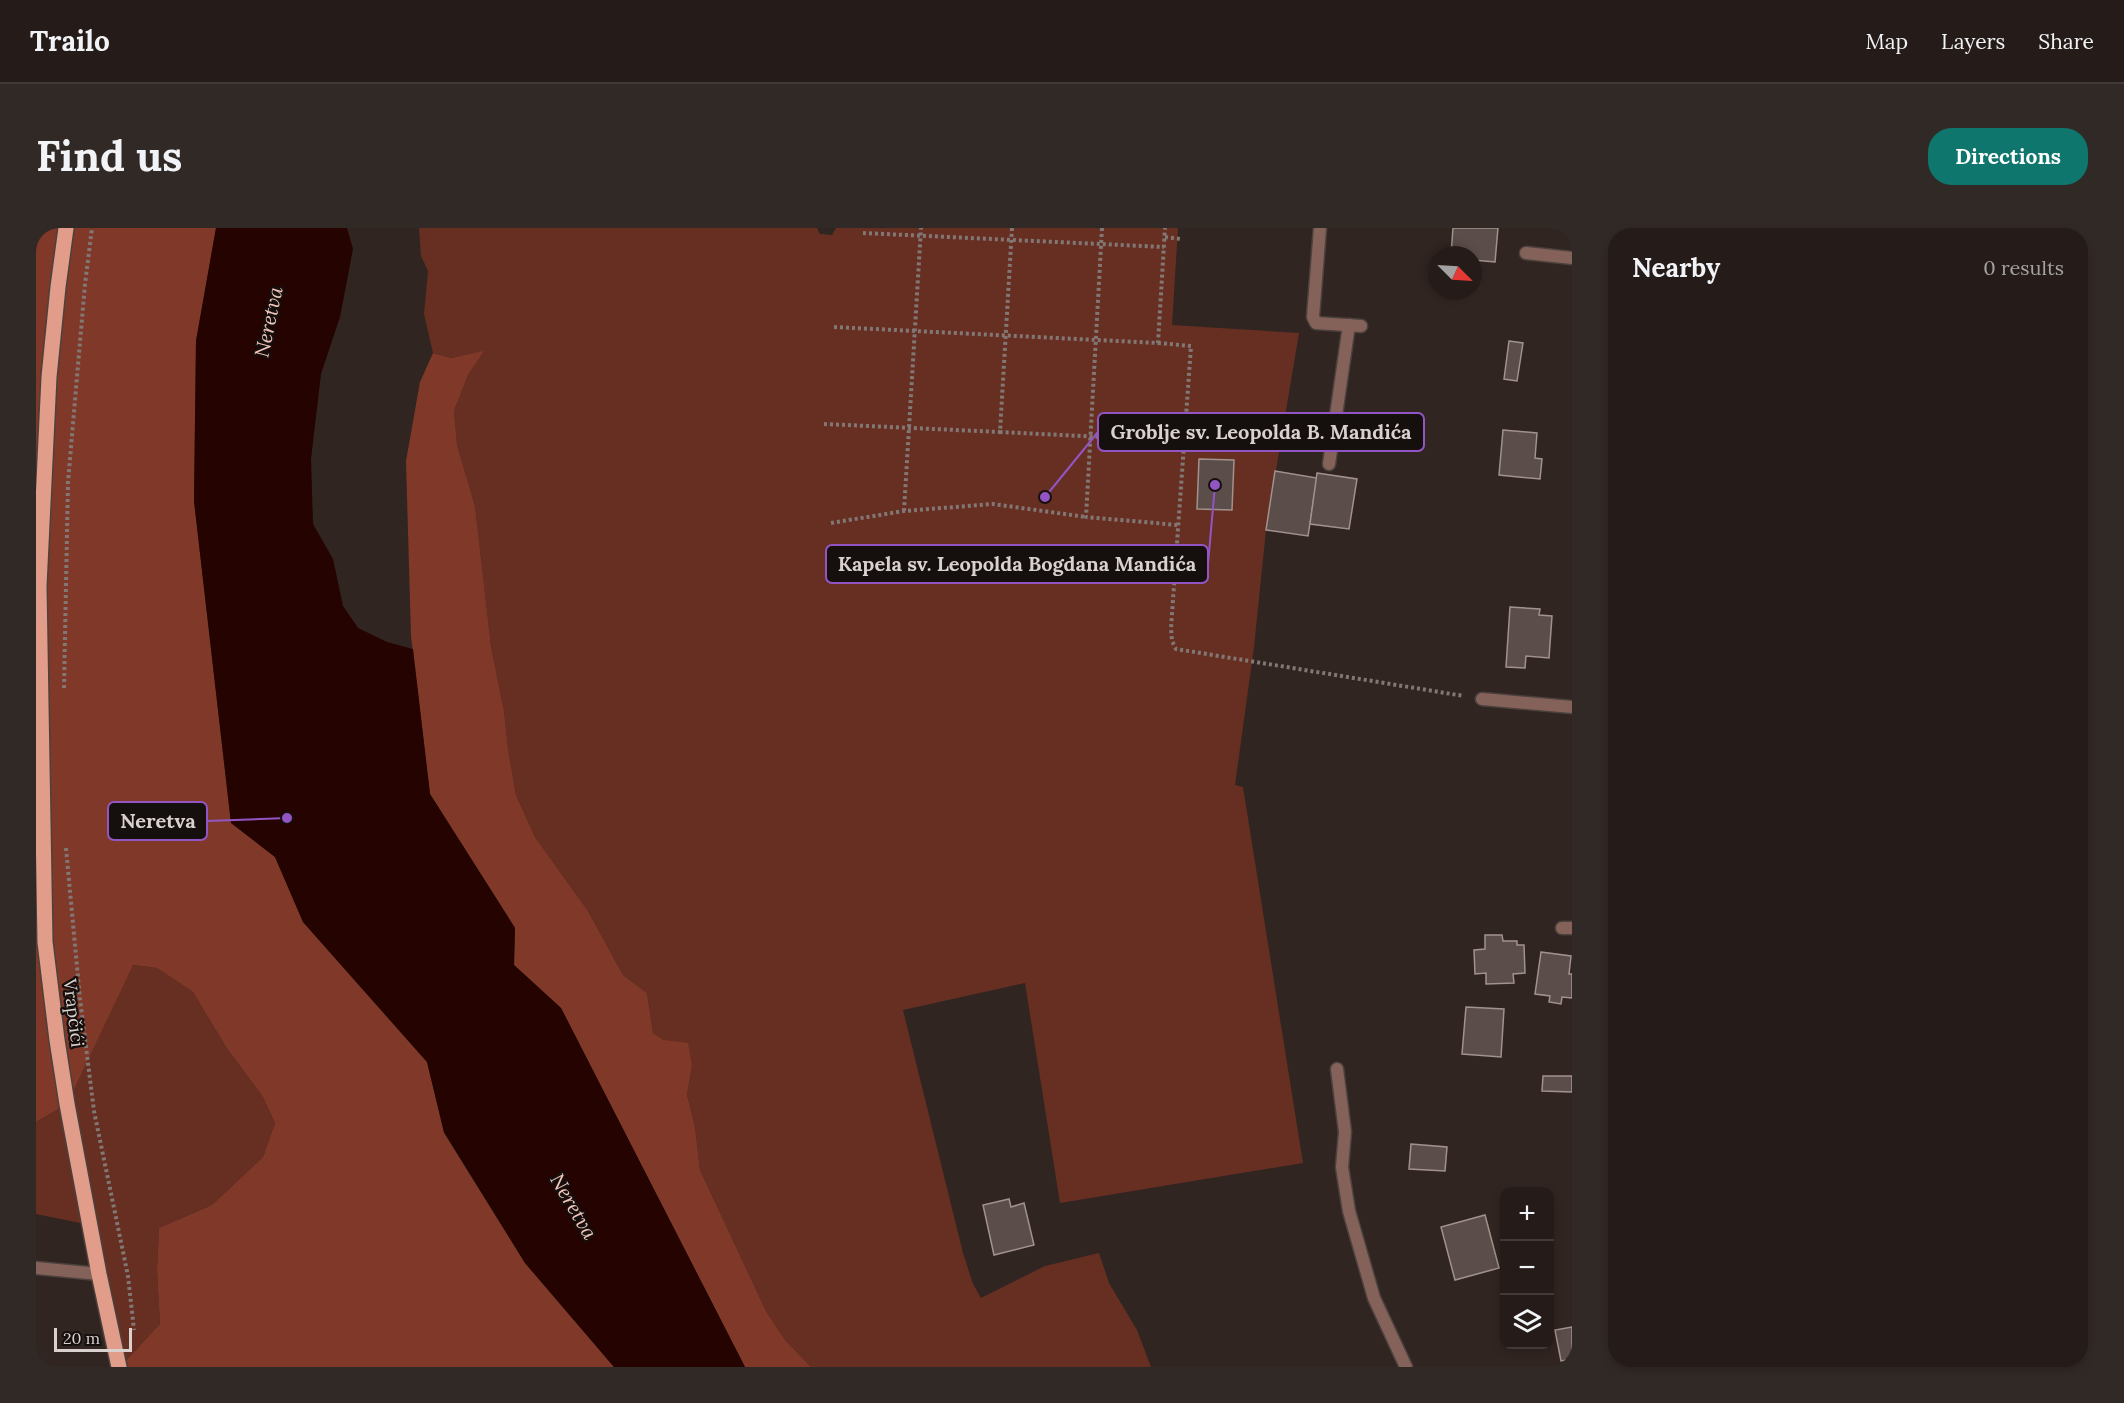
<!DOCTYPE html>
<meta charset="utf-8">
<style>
body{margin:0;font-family:Lora,serif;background:#312926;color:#f1f3f6}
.controls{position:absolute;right:18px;bottom:18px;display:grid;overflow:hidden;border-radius:12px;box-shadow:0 3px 9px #0003}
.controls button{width:54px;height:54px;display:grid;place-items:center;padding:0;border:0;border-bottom:2px solid #423a38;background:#251c19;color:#f1f3f6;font:30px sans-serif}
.compass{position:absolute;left:1392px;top:18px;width:54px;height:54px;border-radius:50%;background:#251c19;box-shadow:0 3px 9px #0003;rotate:114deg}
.scale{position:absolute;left:18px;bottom:15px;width:78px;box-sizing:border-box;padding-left:6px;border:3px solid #dad1cf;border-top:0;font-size:16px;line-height:21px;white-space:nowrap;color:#dad1cf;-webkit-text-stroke:4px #150f0e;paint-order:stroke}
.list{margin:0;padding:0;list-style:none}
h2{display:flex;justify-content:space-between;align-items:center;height:78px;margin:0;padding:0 24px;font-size:26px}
h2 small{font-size:20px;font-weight:400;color:#a3a1a2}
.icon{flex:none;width:33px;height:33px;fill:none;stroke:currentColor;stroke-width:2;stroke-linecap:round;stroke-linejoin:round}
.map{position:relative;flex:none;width:1536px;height:1139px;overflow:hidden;border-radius:24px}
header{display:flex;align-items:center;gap:36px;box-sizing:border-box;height:84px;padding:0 30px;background:#251c19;border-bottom:2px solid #423a38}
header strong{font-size:28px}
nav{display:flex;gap:33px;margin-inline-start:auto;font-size:21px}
.intro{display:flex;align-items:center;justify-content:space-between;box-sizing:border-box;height:144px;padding:0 36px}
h1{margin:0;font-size:42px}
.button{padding:15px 27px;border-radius:24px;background:#0f766e;color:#fff;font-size:21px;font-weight:700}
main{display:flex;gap:36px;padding:0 36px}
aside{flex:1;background:#251c19;border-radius:24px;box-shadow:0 3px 9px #0003}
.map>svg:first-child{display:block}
</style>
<header>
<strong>Trailo</strong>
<nav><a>Map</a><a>Layers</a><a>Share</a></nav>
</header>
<div class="intro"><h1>Find us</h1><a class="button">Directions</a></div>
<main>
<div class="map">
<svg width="1536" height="1139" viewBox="0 0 1536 1139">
<rect width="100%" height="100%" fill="#312521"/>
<!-- green -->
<g fill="#662f22">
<path d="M 383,0 L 781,0 L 784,6 L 796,7 L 800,0 L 1142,0 L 1136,97 L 1263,105 L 1230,302 L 1218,419 L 1199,557 L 1207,559 L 1267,935 L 1024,975 L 989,755 L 867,782 L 927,1025 L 937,1056 L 945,1070 L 1009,1038 L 1063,1025 L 1073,1055 L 1101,1102 L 1115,1139 L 775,1139 L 749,1112 L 730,1083 L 664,942 L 659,899 L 651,867 L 656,838 L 628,812 L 617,805 L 611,765 L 587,747 L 552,683 L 499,609 L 480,567 L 472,521 L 468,483 L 455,418 L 439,278 L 421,217 L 418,183 L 432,147 L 447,124 L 415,130 L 397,125 L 388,86 L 392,43 L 385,28 Z"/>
<path d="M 96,737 L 121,740 L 157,764 L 190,819 L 227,869 L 239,895 L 227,929 L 176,977 L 123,1000 L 121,1043 L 124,1096 L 84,1139 L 54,997 L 0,986 L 0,894 L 31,876 Z"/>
</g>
<!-- forest -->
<g fill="#803928">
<path d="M 0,0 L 180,0 L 160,113 L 158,273 L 195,595 L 239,629 L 267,694 L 391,834 L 408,905 L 489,1035 L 578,1139 L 84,1139 L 124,1096 L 121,1043 L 123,1000 L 176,977 L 227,929 L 239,895 L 227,869 L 190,819 L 157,764 L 121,740 L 97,737 L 31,876 L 0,894 Z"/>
<path d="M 448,123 L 432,147 L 418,183 L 421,217 L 439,278 L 455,418 L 468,483 L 472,521 L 480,567 L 499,609 L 552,683 L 587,747 L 611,765 L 617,805 L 628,812 L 652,815 L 656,838 L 651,867 L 659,899 L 664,942 L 730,1083 L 749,1112 L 775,1139 L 709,1139 L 525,780 L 478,737 L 479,700 L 394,566 L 375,408 L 370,233 L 384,154 L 397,125 L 415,130 Z"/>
</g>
<!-- water -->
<path fill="#240300" d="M 180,0 L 311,0 L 317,21 L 304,89 L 285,146 L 275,231 L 277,296 L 297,331 L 307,378 L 322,400 L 351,414 L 377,421 L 394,566 L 479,700 L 478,737 L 525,780 L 709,1139 L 578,1139 L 489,1035 L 408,904 L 391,834 L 267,694 L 239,629 L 195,595 L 158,273 L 160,113 Z"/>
<!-- building -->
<g fill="#5b4d49" stroke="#a2928e" stroke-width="1.5">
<path d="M 1417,0 L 1462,0 L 1459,34 L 1437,32 L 1437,27 L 1415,27 Z"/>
<path d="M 1473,113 L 1487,115 L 1481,153 L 1468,151 Z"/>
<path d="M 1467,202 L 1501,205 L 1499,230 L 1506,231 L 1504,251 L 1463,247 Z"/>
<path d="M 1163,231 L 1198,232 L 1196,282 L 1161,281 Z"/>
<path d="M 1239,243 L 1281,250 L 1272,308 L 1230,302 Z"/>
<path d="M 1281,245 L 1321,251 L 1313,301 L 1274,296 Z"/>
<path d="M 1474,379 L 1504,381 L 1503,387 L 1516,388 L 1513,430 L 1490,428 L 1489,440 L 1470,439 Z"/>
<path d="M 1449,707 L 1466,707 L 1467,713 L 1481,713 L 1481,717 L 1488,717 L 1489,745 L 1477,746 L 1478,755 L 1450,756 L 1450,745 L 1439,746 L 1438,722 L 1449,721 Z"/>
<path d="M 1505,724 L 1535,728 L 1533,746 L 1536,746 L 1536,770 L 1526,769 L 1525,776 L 1513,774 L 1514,768 L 1499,766 Z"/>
<path d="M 1430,779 L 1468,781 L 1465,829 L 1426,826 Z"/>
<path d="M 1507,848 L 1536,848 L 1536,864 L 1506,863 Z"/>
<path d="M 1375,916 L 1411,919 L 1409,943 L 1373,941 Z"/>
<path d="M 973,971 L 975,979 L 988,975 L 998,1017 L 958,1027 L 947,977 Z"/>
<path d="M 1449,987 L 1463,1040 L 1419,1052 L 1405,999 Z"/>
<path d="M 1536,1099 L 1536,1131 L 1525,1133 L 1519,1102 Z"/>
</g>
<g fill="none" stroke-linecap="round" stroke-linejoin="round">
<!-- lane casing -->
<g stroke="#4c413d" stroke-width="15">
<g id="lane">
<path d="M 1293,236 L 1313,97"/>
<path d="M 0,1040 L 63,1046"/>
</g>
</g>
<!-- street casing -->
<g stroke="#4c413d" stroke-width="15">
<g id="street">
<path d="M 1284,0 L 1277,89 L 1280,95 L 1325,98"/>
<path d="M 1490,25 L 1536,30"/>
<path d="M 1446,471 L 1536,479"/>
<path d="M 1526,700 L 1536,700"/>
<path d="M 1301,841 L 1309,904 L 1306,939 L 1313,983 L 1338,1070 L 1370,1139"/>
</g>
</g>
<!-- primary casing -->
<g stroke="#4c413d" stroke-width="18">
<path id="primary" d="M 30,0 L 22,59 L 13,149 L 3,358 L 9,714 L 21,812 L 31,876 L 63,1046 L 83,1139"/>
</g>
<!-- path -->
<g stroke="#827774" stroke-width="4" stroke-dasharray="3 3" stroke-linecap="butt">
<path d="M 976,0 L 964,204 L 1148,213"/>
<path d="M 1066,0 L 1050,289 L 1142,297"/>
<path d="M 827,5 L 1128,19"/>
<path d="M 1129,9 L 1145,11"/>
<path d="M 798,99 L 1122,115 L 1129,0"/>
<path d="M 1122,115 L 1155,118 L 1135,400 L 1136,413 L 1140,421 L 1428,468"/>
<path d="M 788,196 L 964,204"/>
<path d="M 868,283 L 885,0"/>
<path d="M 795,295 L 868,283 L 957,276 L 1050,289"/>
<path d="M 28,460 L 32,254 L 49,56 L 56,0"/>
<path d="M 30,620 L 44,771 L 58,883 L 92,1048 L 98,1102"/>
</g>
<!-- lane -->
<use href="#lane" stroke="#84625a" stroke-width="12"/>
<!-- street -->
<use href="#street" stroke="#84625a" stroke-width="12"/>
<!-- primary -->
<use href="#primary" stroke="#e19c8a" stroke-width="15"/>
</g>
<g text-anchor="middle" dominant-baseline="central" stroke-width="4.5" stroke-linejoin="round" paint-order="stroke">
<!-- street labels -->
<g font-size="18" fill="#dad1cf" stroke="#150f0e">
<text transform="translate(38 785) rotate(83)">Vrapčići</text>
</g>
<!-- water labels -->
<g font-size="20" font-style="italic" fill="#f3c6bb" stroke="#150f0e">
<text transform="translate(232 94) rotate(-78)">Neretva</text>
<text transform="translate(538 978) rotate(60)">Neretva</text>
</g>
</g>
<!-- callouts -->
<path fill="none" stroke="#9355c3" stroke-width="2" d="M1009 269L1062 204M1179 257L1172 336M251 590L171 593"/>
<g fill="#9355c3" stroke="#150f0e" stroke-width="2">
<circle cx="1009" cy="269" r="6"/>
<circle cx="1179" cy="257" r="6"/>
<circle cx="251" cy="590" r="6"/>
</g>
<g fill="#150f0e" stroke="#9355c3" stroke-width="2">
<rect x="1062" y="185" width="326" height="38" rx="6"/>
<rect x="790" y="317" width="382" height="38" rx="6"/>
<rect x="72" y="574" width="99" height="38" rx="6"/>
</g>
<g font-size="20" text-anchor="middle" font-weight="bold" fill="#dad1cf">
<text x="1225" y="211">Groblje sv. Leopolda B. Mandića</text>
<text x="981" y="343">Kapela sv. Leopolda Bogdana Mandića</text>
<text x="122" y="600">Neretva</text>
</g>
</svg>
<div class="controls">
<button>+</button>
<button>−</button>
<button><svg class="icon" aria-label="layers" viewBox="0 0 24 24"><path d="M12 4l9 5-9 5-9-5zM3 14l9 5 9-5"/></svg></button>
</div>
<svg class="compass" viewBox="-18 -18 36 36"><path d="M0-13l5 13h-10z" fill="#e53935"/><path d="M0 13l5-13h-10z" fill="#a3a1a2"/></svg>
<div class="scale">20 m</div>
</div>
<aside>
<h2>Nearby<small>0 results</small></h2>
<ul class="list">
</ul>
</aside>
</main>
